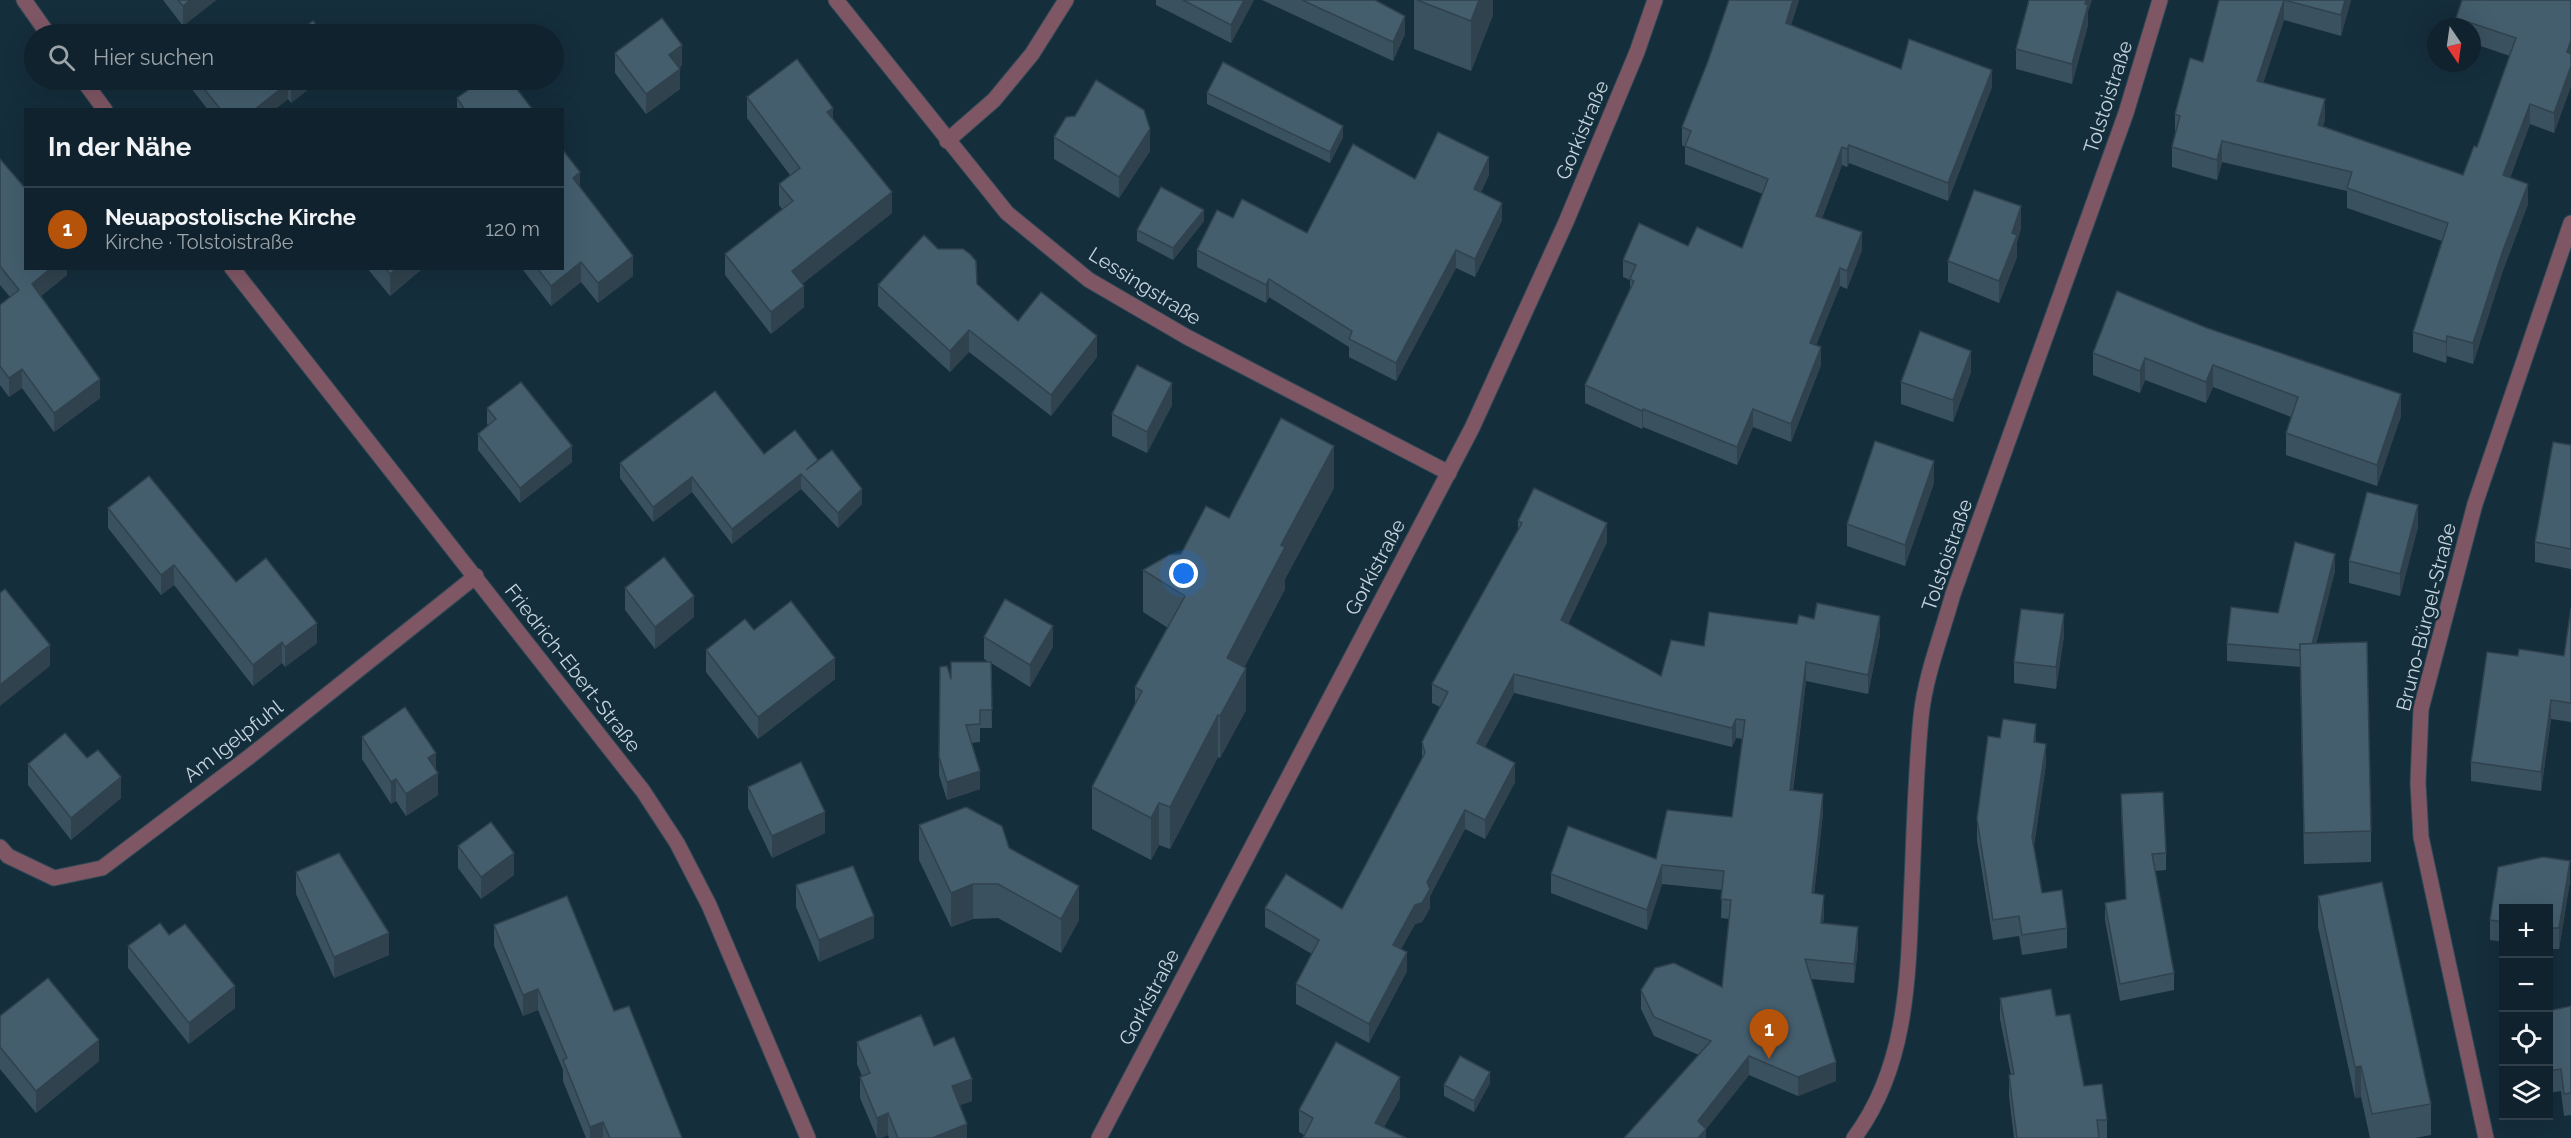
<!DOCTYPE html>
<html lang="de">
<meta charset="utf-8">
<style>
body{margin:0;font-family:Raleway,sans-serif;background:#1e2f39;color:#f1f3f6}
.controls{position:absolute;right:18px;bottom:18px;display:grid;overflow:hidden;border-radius:0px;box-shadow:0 6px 24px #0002}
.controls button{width:54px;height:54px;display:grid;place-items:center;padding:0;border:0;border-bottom:2px solid #303f49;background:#10222d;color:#f1f3f6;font:30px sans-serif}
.compass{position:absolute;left:2427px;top:18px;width:54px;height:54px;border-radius:50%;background:#10222d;box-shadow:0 6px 24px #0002;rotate:167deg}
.you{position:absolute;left:1184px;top:574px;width:21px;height:21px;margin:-15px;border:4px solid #fff;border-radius:50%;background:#1a73e8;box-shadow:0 0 0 9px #1a73e833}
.badge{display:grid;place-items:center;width:39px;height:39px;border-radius:50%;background:#b45309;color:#fff;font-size:20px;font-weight:700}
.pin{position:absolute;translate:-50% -50px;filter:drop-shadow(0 2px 3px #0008)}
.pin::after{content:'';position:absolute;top:32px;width:21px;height:18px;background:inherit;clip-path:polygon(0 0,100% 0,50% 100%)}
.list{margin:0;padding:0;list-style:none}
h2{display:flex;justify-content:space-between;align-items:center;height:78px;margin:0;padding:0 24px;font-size:26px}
h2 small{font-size:20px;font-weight:400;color:#9ca4aa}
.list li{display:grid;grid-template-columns:39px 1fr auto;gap:18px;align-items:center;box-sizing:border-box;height:84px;padding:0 24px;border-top:2px solid #303f49}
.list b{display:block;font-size:22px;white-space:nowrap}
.list p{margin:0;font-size:20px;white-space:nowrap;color:#9ca4aa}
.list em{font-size:20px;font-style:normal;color:#9ca4aa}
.icon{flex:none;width:33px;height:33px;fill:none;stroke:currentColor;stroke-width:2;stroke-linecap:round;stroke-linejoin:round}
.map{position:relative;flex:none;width:2571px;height:1138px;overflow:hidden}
.search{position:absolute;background:#10222d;box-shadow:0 6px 24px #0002;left:24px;top:24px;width:540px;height:66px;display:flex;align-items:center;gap:15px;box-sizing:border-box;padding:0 21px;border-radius:33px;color:#9ca4aa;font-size:22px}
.panel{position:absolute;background:#10222d;box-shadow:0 6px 24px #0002;left:24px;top:108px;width:540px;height:162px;border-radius:0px}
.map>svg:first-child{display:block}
</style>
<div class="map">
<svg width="2571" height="1138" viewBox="0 0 2571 1138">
<rect width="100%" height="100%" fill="#152e3c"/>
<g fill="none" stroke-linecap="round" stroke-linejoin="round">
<!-- minor casing -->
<g stroke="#314956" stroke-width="17">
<g id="minor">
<path d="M 24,0 L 48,34"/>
<path d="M 836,0 L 1007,213 L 1089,280 L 1187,337 L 1449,473"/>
<path d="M 83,80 L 105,110"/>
<path d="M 947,141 L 994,100 L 1032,54 L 1066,0"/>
<path d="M 232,268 L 643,791 L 677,843 L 709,905 L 808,1138"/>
<path d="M 0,847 L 8,856 L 54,878 L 102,868 L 249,757 L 476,576"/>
<path d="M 1099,1138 L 1472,428 L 1566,222 L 1637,52 L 1655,0"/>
<path d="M 1854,1138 C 1905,1070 1908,985 1911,904 C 1914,842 1915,779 1921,717 C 1925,676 1942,634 1953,594 L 2126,113 L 2160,0"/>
<path d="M 2486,1138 L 2421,837 L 2418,783 L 2421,709 L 2475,504 L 2571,223"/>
</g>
</g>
<!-- minor -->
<use href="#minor" stroke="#7f5764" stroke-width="15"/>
</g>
<!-- wall -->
<g fill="#3a515f">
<path d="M 163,0 L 216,0 L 183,26 Z"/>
<path d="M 1156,0 L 1254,0 L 1231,43 L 1156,5 Z"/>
<path d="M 1262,0 L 1375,0 L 1405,34 L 1393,61 Z"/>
<path d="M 1414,0 L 1493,0 L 1493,15 L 1471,71 L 1414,49 Z"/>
<path d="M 1729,0 L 1799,0 L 1791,25 L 1901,69 L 1992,87 L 1948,201 L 1849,163 L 1847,167 L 1842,165 L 1822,218 L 1862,250 L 1847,289 L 1840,286 L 1816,345 L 1821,365 L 1791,442 L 1753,427 L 1737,465 L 1643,427 L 1642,429 L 1585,403 L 1585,385 L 1630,290 L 1630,280 L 1623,277 L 1623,260 L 1688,246 L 1742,248 L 1763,194 L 1685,164 L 1685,147 L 1682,145 L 1682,127 L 1708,61 Z"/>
<path d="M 2219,0 L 2351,0 L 2341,36 L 2284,20 L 2263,83 L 2325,119 L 2323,126 L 2463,175 L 2477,147 L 2510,56 L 2472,43 L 2472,27 L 2456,27 L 2456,18 L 2571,0 L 2571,86 L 2554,133 L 2530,124 L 2510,178 L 2528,204 L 2502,273 L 2473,364 L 2447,356 L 2446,363 L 2413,352 L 2413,332 L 2442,241 L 2347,208 L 2347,191 L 2222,162 L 2217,180 L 2172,167 L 2172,147 L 2175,133 L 2175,114 L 2203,62 Z"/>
<path d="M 2088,12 L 2088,25 L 2072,84 L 2016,69 L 2016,49 Z"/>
<path d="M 615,53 L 682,65 L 679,68 L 680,89 L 646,114 L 615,73 Z"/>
<path d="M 188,80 L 320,80 L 291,103 L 288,99 L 274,110 L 208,110 L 188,84 Z"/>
<path d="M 1207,93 L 1343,137 L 1330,163 L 1207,104 Z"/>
<path d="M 747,97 L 833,118 L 892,213 L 802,284 L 804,307 L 771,334 L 725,275 L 725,254 L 782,209 L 779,205 L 779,184 L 790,175 L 747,118 Z"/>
<path d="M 457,98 L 533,110 L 457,110 Z"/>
<path d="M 1054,137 L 1150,151 L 1119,198 L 1054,159 Z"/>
<path d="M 0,159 L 67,268 L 67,275 L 41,296 L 100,398 L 54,432 L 22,388 L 9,397 L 0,385 L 0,305 L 10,297 L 0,285 Z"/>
<path d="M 1489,175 L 1481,192 L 1502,220 L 1475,277 L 1456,268 L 1396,381 L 1349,357 L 1349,347 L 1269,297 L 1266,303 L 1197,267 L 1197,250 L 1233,218 L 1307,233 L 1415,179 Z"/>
<path d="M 580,187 L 633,276 L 598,303 L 581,282 L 551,306 L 523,270 L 523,268 L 562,268 Z"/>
<path d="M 1204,221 L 1173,260 L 1137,241 L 1137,230 Z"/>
<path d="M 2021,228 L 2017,242 L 2017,257 L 1999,303 L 1948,282 L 1948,261 Z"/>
<path d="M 367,268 L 423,268 L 390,296 Z"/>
<path d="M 977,284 L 1018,321 L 1097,357 L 1051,416 L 969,352 L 950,372 L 878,306 L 878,285 Z"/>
<path d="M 2117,291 L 2401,416 L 2377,486 L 2286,455 L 2286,433 L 2291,417 L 2213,387 L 2206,403 L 2145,380 L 2140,393 L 2093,375 L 2093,353 Z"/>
<path d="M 1971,372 L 1953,422 L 1901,404 L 1901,382 Z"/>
<path d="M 1172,405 L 1147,453 L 1112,436 L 1112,414 Z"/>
<path d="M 487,408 L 572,462 L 520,503 L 478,450 L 478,434 L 488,425 L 487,424 Z"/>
<path d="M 2571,445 L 2571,569 L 2535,562 L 2535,542 Z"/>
<path d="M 764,454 L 818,461 L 862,504 L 838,528 L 801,489 L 732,544 L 692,492 L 653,522 L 620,478 L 620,463 Z"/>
<path d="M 1934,483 L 1905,566 L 1847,546 L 1847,524 Z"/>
<path d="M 1334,488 L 1285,579 L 1285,589 L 1244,668 L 1246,710 L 1220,758 L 1218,757 L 1170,849 L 1159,845 L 1151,860 L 1092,829 L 1092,787 L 1135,704 L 1135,687 L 1168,628 L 1143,612 L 1143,570 L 1181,554 L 1229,518 Z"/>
<path d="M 108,508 L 236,582 L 317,643 L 285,667 L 282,663 L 253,686 L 174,585 L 161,595 L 108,528 Z"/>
<path d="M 1518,521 L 1607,542 L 1568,624 L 1661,676 L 1704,646 L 1880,635 L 1868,694 L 1806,681 L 1793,791 L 1823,813 L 1814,894 L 1824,914 L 1823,923 L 1858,946 L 1854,983 L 1811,979 L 1836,1081 L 1798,1096 L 1749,1075 L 1706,1129 L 1706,1138 L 1699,1055 L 1654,1036 L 1641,1009 L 1641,990 L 1722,987 L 1729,919 L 1721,918 L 1722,890 L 1662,884 L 1647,930 L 1551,893 L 1551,874 L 1656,859 L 1732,817 L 1743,739 L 1736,738 L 1732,747 L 1514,693 L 1485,747 L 1515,782 L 1485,839 L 1465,829 L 1430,896 L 1430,908 L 1422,922 L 1415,924 L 1401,949 L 1407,971 L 1369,1043 L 1296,1004 L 1296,984 L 1312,954 L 1265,927 L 1265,908 L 1342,909 L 1422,759 L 1422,742 L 1440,707 L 1432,703 L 1432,684 L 1518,531 Z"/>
<path d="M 2418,527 L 2400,596 L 2349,583 L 2349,561 Z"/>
<path d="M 2335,571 L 2316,644 L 2371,831 L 2371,862 L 2304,864 L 2300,667 L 2227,661 L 2227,644 L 2278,613 Z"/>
<path d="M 625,588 L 694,617 L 655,649 L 625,610 Z"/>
<path d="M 2571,608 L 2571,722 L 2551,719 L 2541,791 L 2471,781 L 2471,762 L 2518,656 L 2564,656 Z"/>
<path d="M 754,630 L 835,679 L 758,739 L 706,672 L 706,650 Z"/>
<path d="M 2064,636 L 2056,689 L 2014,683 L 2014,662 Z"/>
<path d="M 984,637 L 1053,647 L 1030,687 L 991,663 L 992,728 L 980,728 L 980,742 L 971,743 L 980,789 L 947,800 L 939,775 L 940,667 L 951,679 L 988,662 L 984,659 Z"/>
<path d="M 362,737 L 438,795 L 406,816 L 396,801 L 391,804 L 362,759 Z"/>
<path d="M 2036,743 L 2046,764 L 2034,846 L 2042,893 L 2067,928 L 2067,948 L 2022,955 L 2019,936 L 1993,940 L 1977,840 L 1977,819 Z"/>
<path d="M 87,758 L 121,798 L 71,840 L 28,785 L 28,764 Z"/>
<path d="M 748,787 L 825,833 L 772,858 L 748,808 Z"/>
<path d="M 2121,794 L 2166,853 L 2166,870 L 2155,871 L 2174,973 L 2174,990 L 2120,1001 L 2105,920 L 2105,903 L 2126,899 L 2121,811 Z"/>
<path d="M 919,825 L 1079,920 L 1061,953 L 998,918 L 973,919 L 951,927 L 919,860 Z"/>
<path d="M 458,846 L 514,875 L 481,899 L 458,868 Z"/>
<path d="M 2543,857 L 2570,861 L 2570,881 L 2559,949 L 2548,949 L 2548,909 L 2504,909 L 2504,942 L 2490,940 L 2490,920 L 2498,867 Z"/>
<path d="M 296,872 L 389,955 L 334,978 L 296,894 Z"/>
<path d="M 796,885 L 874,938 L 819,962 L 796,907 Z"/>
<path d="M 2318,896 L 2431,1104 L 2431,1135 L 2415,1138 L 2370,1138 L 2361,1097 L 2355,1098 L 2318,927 Z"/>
<path d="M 494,925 L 614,1011 L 682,1138 L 586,1138 L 563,1081 L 563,1070 L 538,1010 L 523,1016 L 494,946 Z"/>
<path d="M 169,935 L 235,1008 L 189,1044 L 128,968 L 128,946 Z"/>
<path d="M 2000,998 L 2056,1016 L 2084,1086 L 2107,1120 L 2107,1138 L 2014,1138 L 2009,1096 L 2009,1075 L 2011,1075 L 2000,1019 Z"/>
<path d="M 2571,1006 L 2571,1115 L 2564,1116 L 2561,1091 L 2548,1093 L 2548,1011 Z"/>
<path d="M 0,1016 L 99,1061 L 36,1113 L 0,1069 Z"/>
<path d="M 857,1042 L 934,1046 L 972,1101 L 960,1105 L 967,1138 L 889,1138 L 888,1135 L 881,1138 L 877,1138 L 860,1098 L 860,1077 L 862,1076 L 857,1064 Z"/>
<path d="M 1490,1083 L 1474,1112 L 1444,1096 L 1444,1085 Z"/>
<path d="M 1400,1098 L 1384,1127 L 1304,1135 L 1299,1132 L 1299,1110 Z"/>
</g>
<!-- shaded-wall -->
<g fill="#30424d">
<path d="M 190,0 L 216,0 L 183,26 L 183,6 Z"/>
<path d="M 1244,0 L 1254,0 L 1231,43 L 1231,25 Z"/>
<path d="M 1479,0 L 1493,0 L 1493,15 L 1471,71 L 1471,21 Z"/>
<path d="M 1793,0 L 1799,0 L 1786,40 L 1786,23 Z"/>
<path d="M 2086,0 L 2092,0 L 2088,12 L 2088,25 L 2072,84 L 2072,64 Z"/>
<path d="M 2284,0 L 2284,20 L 2257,102 L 2257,81 Z"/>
<path d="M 2345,0 L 2351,0 L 2341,36 L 2341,15 Z"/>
<path d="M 1405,16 L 1405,34 L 1393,61 L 1393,42 Z"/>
<path d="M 2571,40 L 2571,60 L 2567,52 Z"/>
<path d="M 682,45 L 682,65 L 669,75 L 669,55 Z"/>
<path d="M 2571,66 L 2571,86 L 2554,133 L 2554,113 Z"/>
<path d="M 680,69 L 680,89 L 646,114 L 646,94 Z"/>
<path d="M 1992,70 L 1992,87 L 1948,201 L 1948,183 Z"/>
<path d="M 301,80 L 320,80 L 291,103 L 291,87 Z"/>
<path d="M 288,83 L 288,99 L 274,110 L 254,110 Z"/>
<path d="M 2325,99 L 2325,119 L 2318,145 L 2318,125 Z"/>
<path d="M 2530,104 L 2530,124 L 2503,196 L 2503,175 Z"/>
<path d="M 833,108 L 833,129 L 827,112 Z"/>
<path d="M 1343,126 L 1343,137 L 1330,163 L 1330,152 Z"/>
<path d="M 1150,129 L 1150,151 L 1119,198 L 1119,177 Z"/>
<path d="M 2222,141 L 2222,162 L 2217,180 L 2217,160 Z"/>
<path d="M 1849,145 L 1849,163 L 1847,167 L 1847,149 Z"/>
<path d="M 1842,147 L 1842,165 L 1816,234 L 1816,216 Z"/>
<path d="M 1489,157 L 1489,175 L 1474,207 L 1474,189 Z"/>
<path d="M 580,172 L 580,192 L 573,178 Z"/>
<path d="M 2528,184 L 2528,204 L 2502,273 L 2473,364 L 2473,343 L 2502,253 Z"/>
<path d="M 892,192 L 892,213 L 792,292 L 792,271 Z"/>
<path d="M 1502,203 L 1502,220 L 1475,277 L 1475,259 Z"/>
<path d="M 2021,206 L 2021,228 L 2017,242 L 2017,257 L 1999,303 L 1999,281 L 2012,233 Z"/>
<path d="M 1204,210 L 1204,221 L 1173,260 L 1173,248 Z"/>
<path d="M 1862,232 L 1862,250 L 1847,289 L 1847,271 Z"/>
<path d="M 1456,250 L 1456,268 L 1396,381 L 1396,363 Z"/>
<path d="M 633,256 L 633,276 L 598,303 L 598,283 Z"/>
<path d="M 581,262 L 581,282 L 551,306 L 551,286 Z"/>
<path d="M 51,268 L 67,268 L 67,275 L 32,303 L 32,284 Z"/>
<path d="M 397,268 L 423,268 L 390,296 L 390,274 Z"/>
<path d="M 1840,268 L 1840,286 L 1810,361 L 1810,343 Z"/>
<path d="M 1269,279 L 1269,297 L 1266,303 L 1266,285 Z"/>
<path d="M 804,286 L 804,307 L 771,334 L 771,312 Z"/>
<path d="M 969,330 L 969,352 L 950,372 L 950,351 Z"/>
<path d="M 1097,336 L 1097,357 L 1051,416 L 1051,395 Z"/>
<path d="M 2447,336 L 2447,356 L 2446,363 L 2446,342 Z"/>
<path d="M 1821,347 L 1821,365 L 1791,442 L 1791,424 Z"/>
<path d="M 1971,351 L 1971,372 L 1953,422 L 1953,400 Z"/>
<path d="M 2145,358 L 2145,380 L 2140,393 L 2140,371 Z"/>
<path d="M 2213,365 L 2213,387 L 2206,403 L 2206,382 Z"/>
<path d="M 22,369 L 22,388 L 9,397 L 9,378 Z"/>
<path d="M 100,379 L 100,398 L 54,432 L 54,413 Z"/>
<path d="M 1172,383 L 1172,405 L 1147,453 L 1147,432 Z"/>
<path d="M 2401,394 L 2401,416 L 2377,486 L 2377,465 Z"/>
<path d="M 1643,409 L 1643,427 L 1642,429 L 1642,411 Z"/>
<path d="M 1753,409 L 1753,427 L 1737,465 L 1737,447 Z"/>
<path d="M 572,446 L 572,462 L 520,503 L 520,488 Z"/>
<path d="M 1334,446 L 1334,488 L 1285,579 L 1285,589 L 1227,700 L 1227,658 L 1281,545 Z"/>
<path d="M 1934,461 L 1934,483 L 1905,566 L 1905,545 Z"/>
<path d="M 801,474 L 801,489 L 732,544 L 732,529 Z"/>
<path d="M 692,477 L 692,492 L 653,522 L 653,507 Z"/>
<path d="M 862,489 L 862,504 L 838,528 L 838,513 Z"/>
<path d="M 2418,505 L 2418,527 L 2400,596 L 2400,574 Z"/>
<path d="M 1607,523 L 1607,542 L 1561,639 L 1561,620 Z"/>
<path d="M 2335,554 L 2335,571 L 2310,668 L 2310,651 Z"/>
<path d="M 174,565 L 174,585 L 161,595 L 161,575 Z"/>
<path d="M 694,596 L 694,617 L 655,649 L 655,627 Z"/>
<path d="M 2064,614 L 2064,636 L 2056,689 L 2056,667 Z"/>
<path d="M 1880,616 L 1880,635 L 1868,694 L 1868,675 Z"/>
<path d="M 317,623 L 317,643 L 285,667 L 285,647 Z"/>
<path d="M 1053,626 L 1053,647 L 1030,687 L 1030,665 Z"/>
<path d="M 282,642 L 282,663 L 253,686 L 253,665 Z"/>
<path d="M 50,645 L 50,666 L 0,706 L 0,685 Z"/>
<path d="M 835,658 L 835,679 L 758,739 L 758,717 Z"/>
<path d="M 1806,662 L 1806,681 L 1790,809 L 1790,790 Z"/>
<path d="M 1246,668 L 1246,710 L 1220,758 L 1220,716 Z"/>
<path d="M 1514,674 L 1514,693 L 1477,762 L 1477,743 Z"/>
<path d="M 2551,700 L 2551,719 L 2541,791 L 2541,772 Z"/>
<path d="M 1218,715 L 1218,757 L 1170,849 L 1170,807 Z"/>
<path d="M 1736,719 L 1736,738 L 1732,747 L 1732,728 Z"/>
<path d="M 2036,724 L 2036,745 L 2034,742 Z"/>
<path d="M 2046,744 L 2046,764 L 2032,857 L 2032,837 Z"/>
<path d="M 436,753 L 436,774 L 438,773 L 438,795 L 406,816 L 406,794 L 428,758 Z"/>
<path d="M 1515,763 L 1515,782 L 1485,839 L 1485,820 Z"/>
<path d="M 980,771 L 980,789 L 947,800 L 947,782 Z"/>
<path d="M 121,777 L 121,798 L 71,840 L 71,818 Z"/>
<path d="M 396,779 L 396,801 L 391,804 L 391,782 Z"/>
<path d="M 1823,794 L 1823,813 L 1812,913 L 1812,893 Z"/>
<path d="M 1159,803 L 1159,845 L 1151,860 L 1151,818 Z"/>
<path d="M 1465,810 L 1465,829 L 1430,896 L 1430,908 L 1422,922 L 1415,924 L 1393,964 L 1393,945 Z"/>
<path d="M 825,812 L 825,833 L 772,858 L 772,836 Z"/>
<path d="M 514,853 L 514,875 L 481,899 L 481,877 Z"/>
<path d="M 2570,861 L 2570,881 L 2559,949 L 2559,928 Z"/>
<path d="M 1662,865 L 1662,884 L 1647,930 L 1647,910 Z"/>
<path d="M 973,884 L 973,919 L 951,927 L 951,893 Z"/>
<path d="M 1079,886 L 1079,920 L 1061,953 L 1061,919 Z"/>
<path d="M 1824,895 L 1824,914 L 1821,942 L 1821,923 Z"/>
<path d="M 874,916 L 874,938 L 819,962 L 819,940 Z"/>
<path d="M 1858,927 L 1858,946 L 1854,983 L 1854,964 Z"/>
<path d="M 389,933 L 389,955 L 334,978 L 334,957 Z"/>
<path d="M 1407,952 L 1407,971 L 1369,1043 L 1369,1024 Z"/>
<path d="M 235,986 L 235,1008 L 189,1044 L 189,1023 Z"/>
<path d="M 538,989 L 538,1010 L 523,1016 L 523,995 Z"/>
<path d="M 99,1040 L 99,1061 L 36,1113 L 36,1091 Z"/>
<path d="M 1749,1056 L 1749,1075 L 1706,1129 L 1706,1138 L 1698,1138 L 1698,1121 Z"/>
<path d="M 1836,1062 L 1836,1081 L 1798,1096 L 1798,1077 Z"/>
<path d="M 2361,1066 L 2361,1097 L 2355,1098 L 2355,1067 Z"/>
<path d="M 1490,1072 L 1490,1083 L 1474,1112 L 1474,1101 Z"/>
<path d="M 1400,1077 L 1400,1098 L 1378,1138 L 1375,1123 Z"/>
<path d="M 972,1079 L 972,1101 L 952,1108 L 952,1086 Z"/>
<path d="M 888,1113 L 888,1135 L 881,1138 L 877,1138 L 877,1118 Z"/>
<path d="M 603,1122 L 603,1138 L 590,1138 L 590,1127 Z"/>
<path d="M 967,1124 L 967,1138 L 932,1138 Z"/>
</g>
<!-- building -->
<g fill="#445e6e" stroke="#30424d" stroke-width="1.5">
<path d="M 178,0 L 190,0 L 183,6 Z"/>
<path d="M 1183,0 L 1244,0 L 1231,25 Z"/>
<path d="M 1302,0 L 1375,0 L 1405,16 L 1393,42 Z"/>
<path d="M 1417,0 L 1479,0 L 1471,21 Z"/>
<path d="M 1729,0 L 1793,0 L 1786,23 L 1901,69 L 1909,39 L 1992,70 L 1948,183 L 1849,145 L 1847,149 L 1842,147 L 1816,216 L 1862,232 L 1847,271 L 1840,268 L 1810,343 L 1821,347 L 1791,424 L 1753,409 L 1737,447 L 1643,409 L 1642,411 L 1585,385 L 1634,281 L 1630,279 L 1636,265 L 1623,260 L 1639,223 L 1688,246 L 1697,227 L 1742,248 L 1768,179 L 1685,146 L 1691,131 L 1682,127 L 1708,61 Z"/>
<path d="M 2029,0 L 2086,0 L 2085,4 L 2088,5 L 2072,64 L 2016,49 Z"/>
<path d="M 2219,0 L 2345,0 L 2341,15 L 2284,0 L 2257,81 L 2325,99 L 2318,125 L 2463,175 L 2474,146 L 2477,147 L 2516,38 L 2456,18 L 2462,0 L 2571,0 L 2571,40 L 2567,52 L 2571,54 L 2571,66 L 2554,113 L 2530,104 L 2503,175 L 2528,184 L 2502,253 L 2473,343 L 2447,336 L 2446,342 L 2413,332 L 2448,223 L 2347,188 L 2352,172 L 2222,141 L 2217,160 L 2172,147 L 2180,116 L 2175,114 L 2190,58 L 2203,62 Z"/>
<path d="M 662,18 L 682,45 L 669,55 L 680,69 L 646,94 L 615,53 Z"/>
<path d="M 313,21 L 323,34 L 296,34 Z"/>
<path d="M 797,59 L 833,108 L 827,112 L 892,192 L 792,271 L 804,286 L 771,312 L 725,254 L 793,201 L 779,184 L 800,168 L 747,97 Z"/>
<path d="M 1223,62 L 1343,126 L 1330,152 L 1207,93 Z"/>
<path d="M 197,80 L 301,80 L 291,87 L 288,83 L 254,110 L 221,110 Z"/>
<path d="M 482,80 L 510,80 L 533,110 L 465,110 L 457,98 Z"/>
<path d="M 1096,80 L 1144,110 L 1150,129 L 1119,177 L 1054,137 L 1066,117 L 1075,116 Z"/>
<path d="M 1438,132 L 1489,157 L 1474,189 L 1502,203 L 1475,259 L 1456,250 L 1396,363 L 1349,339 L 1352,331 L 1269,279 L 1266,285 L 1197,250 L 1217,210 L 1233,218 L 1242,199 L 1307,233 L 1353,144 L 1415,179 Z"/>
<path d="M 562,149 L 580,172 L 573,178 L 633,256 L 598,283 L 581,262 L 551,286 L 537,268 L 562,268 Z"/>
<path d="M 0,159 L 26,189 L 26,268 L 51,268 L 32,284 L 100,379 L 54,413 L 22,369 L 9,378 L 0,366 L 0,305 L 19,290 L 0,266 Z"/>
<path d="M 1161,187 L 1204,210 L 1173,248 L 1137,230 Z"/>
<path d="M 1974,190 L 2021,206 L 2012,233 L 2017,235 L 1999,281 L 1948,261 Z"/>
<path d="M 924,235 L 938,249 L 963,249 L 970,254 L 976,261 L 977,284 L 1018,321 L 1041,292 L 1097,336 L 1051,395 L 969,330 L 950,351 L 878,285 Z"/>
<path d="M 385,268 L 397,268 L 390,274 Z"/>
<path d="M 2117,291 L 2207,328 L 2401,394 L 2377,465 L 2286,433 L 2298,397 L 2213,365 L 2206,382 L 2145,358 L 2140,371 L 2093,353 Z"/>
<path d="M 1920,331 L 1971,351 L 1953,400 L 1901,382 Z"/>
<path d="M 1137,365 L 1172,383 L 1147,432 L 1112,414 Z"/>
<path d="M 521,382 L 572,446 L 520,488 L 478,434 L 496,419 L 487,408 Z"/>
<path d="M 715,391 L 764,454 L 795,430 L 818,460 L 806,470 L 832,450 L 862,489 L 838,513 L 801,474 L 732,529 L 692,477 L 653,507 L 620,463 Z"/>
<path d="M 1281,418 L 1334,446 L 1281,545 L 1285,547 L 1227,658 L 1246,668 L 1220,716 L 1218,715 L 1170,807 L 1159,803 L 1151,818 L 1092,787 L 1142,691 L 1135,687 L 1185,596 L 1143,570 L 1169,555 L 1181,554 L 1206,506 L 1229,518 Z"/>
<path d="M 1875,441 L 1934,461 L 1905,545 L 1847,524 Z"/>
<path d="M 2553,442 L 2571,445 L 2571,549 L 2535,542 Z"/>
<path d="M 149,476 L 236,582 L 266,558 L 317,623 L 285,647 L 282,642 L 253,665 L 174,565 L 161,575 L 108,508 Z"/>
<path d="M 1534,488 L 1607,523 L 1561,620 L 1661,676 L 1671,640 L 1704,646 L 1709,612 L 1797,624 L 1799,615 L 1814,619 L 1817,603 L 1880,616 L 1868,675 L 1806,662 L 1790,790 L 1823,794 L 1812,893 L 1824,895 L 1821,923 L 1858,927 L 1854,964 L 1805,959 L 1836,1062 L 1798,1077 L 1749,1056 L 1698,1121 L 1706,1129 L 1698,1138 L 1624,1138 L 1711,1041 L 1654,1017 L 1641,990 L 1655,968 L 1674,963 L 1722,987 L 1731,900 L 1721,899 L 1724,871 L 1662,865 L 1647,910 L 1551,874 L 1568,826 L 1656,859 L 1667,810 L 1732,817 L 1745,720 L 1736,719 L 1732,728 L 1514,674 L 1477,743 L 1515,763 L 1485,820 L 1465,810 L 1427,882 L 1430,889 L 1422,903 L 1415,905 L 1393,945 L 1407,952 L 1369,1024 L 1296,984 L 1319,940 L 1265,908 L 1286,874 L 1342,909 L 1425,753 L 1422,742 L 1448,692 L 1432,684 L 1522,523 L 1518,521 Z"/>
<path d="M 2367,492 L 2418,505 L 2400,574 L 2349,561 Z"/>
<path d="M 2295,542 L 2335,554 L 2312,644 L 2300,644 L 2300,650 L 2227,644 L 2231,607 L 2278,613 Z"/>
<path d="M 664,557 L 694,596 L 655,627 L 625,588 Z"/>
<path d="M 5,589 L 50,645 L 0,685 L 0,593 Z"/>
<path d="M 1005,599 L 1053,626 L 1030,665 L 984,637 Z"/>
<path d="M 791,601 L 835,658 L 758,717 L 706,650 L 745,619 L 754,630 Z"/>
<path d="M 2571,608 L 2571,703 L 2551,700 L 2541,772 L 2471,762 L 2487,652 L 2518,656 L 2519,649 L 2564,656 Z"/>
<path d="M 2021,609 L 2064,614 L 2056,667 L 2014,662 Z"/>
<path d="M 2367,642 L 2371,831 L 2304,833 L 2300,644 Z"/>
<path d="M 951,662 L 991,662 L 992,710 L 980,710 L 980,724 L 966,725 L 980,771 L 947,782 L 939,757 L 940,667 L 947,666 L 951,679 Z"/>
<path d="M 405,707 L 436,753 L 428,758 L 438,773 L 406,794 L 396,779 L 391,782 L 362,737 Z"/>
<path d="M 2003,719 L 2036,724 L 2034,742 L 2046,744 L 2032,837 L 2042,893 L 2062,890 L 2067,928 L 2022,935 L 2019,916 L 1993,920 L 1977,819 L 1988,736 L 2000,738 Z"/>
<path d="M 65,733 L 87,758 L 98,750 L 121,777 L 71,818 L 28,764 Z"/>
<path d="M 801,762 L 825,812 L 772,836 L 748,787 Z"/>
<path d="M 2163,792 L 2166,853 L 2152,854 L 2174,973 L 2120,984 L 2105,903 L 2126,899 L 2121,794 Z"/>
<path d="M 966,807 L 1002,826 L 1009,848 L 1079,886 L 1061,919 L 998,884 L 973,884 L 951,893 L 919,825 Z"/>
<path d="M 491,822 L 514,853 L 481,877 L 458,846 Z"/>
<path d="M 339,853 L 389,933 L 334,957 L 296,872 Z"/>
<path d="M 2543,857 L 2570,861 L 2559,928 L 2548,928 L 2548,909 L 2504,909 L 2504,922 L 2490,920 L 2498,867 Z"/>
<path d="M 853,866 L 874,916 L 819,940 L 796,885 Z"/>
<path d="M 2382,882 L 2431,1104 L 2372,1114 L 2361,1066 L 2355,1067 L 2318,896 Z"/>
<path d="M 567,896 L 614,1011 L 629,1006 L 682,1138 L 610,1138 L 603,1122 L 590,1127 L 563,1060 L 567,1058 L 538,989 L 523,995 L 494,925 Z"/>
<path d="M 160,923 L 169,935 L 185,924 L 235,986 L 189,1023 L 128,946 Z"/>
<path d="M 48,978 L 99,1040 L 36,1091 L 0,1047 L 0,1016 Z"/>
<path d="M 2051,989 L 2056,1016 L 2070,1014 L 2084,1086 L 2102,1084 L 2107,1120 L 2097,1120 L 2099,1138 L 2017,1138 L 2009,1075 L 2014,1074 L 2000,998 Z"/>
<path d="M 2571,1006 L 2571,1093 L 2564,1094 L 2561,1069 L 2548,1071 L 2548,1011 Z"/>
<path d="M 921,1015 L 934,1046 L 954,1037 L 972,1079 L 952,1086 L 967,1124 L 932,1138 L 898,1138 L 888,1113 L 877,1118 L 860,1077 L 870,1073 L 857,1042 Z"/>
<path d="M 1336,1042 L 1400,1077 L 1375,1123 L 1406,1138 L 1303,1138 L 1313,1118 L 1299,1110 Z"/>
<path d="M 1460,1056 L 1490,1072 L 1474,1101 L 1444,1085 Z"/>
</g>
<g text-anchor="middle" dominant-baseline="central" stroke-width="5" stroke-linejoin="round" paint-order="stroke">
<!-- street labels -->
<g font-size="20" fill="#c6d5de" stroke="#152e3c">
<text transform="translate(2108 97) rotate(-72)">Tolstoistraße</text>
<text transform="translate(1582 130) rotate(-67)">Gorkistraße</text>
<text transform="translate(1145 286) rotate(32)">Lessingstraße</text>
<text transform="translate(1947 555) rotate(-71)">Tolstoistraße</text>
<text transform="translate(1375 567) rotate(-62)">Gorkistraße</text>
<text transform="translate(2426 617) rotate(-76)">Bruno-Bürgel-Straße</text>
<text transform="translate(573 668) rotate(52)">Friedrich-Ebert-Straße</text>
<text transform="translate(233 741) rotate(-38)">Am Igelpfuhl</text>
<text transform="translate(1149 997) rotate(-62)">Gorkistraße</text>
</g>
</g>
</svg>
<div class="controls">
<button>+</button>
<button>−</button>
<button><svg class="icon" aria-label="locate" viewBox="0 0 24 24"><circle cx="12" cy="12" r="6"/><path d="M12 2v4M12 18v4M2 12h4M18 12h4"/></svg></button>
<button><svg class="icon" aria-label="layers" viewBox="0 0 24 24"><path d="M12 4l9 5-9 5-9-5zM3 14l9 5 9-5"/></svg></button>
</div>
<svg class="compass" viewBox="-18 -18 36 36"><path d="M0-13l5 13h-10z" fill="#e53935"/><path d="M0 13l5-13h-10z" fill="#9ca4aa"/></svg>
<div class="you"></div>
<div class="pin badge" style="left:1769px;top:1059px">1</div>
<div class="search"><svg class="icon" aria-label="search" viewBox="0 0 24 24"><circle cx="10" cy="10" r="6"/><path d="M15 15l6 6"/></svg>Hier suchen</div>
<section class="panel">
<h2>In der Nähe<small></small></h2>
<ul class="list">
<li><span class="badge">1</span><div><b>Neuapostolische Kirche</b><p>Kirche · Tolstoistraße</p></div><em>120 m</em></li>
</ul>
</section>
</div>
